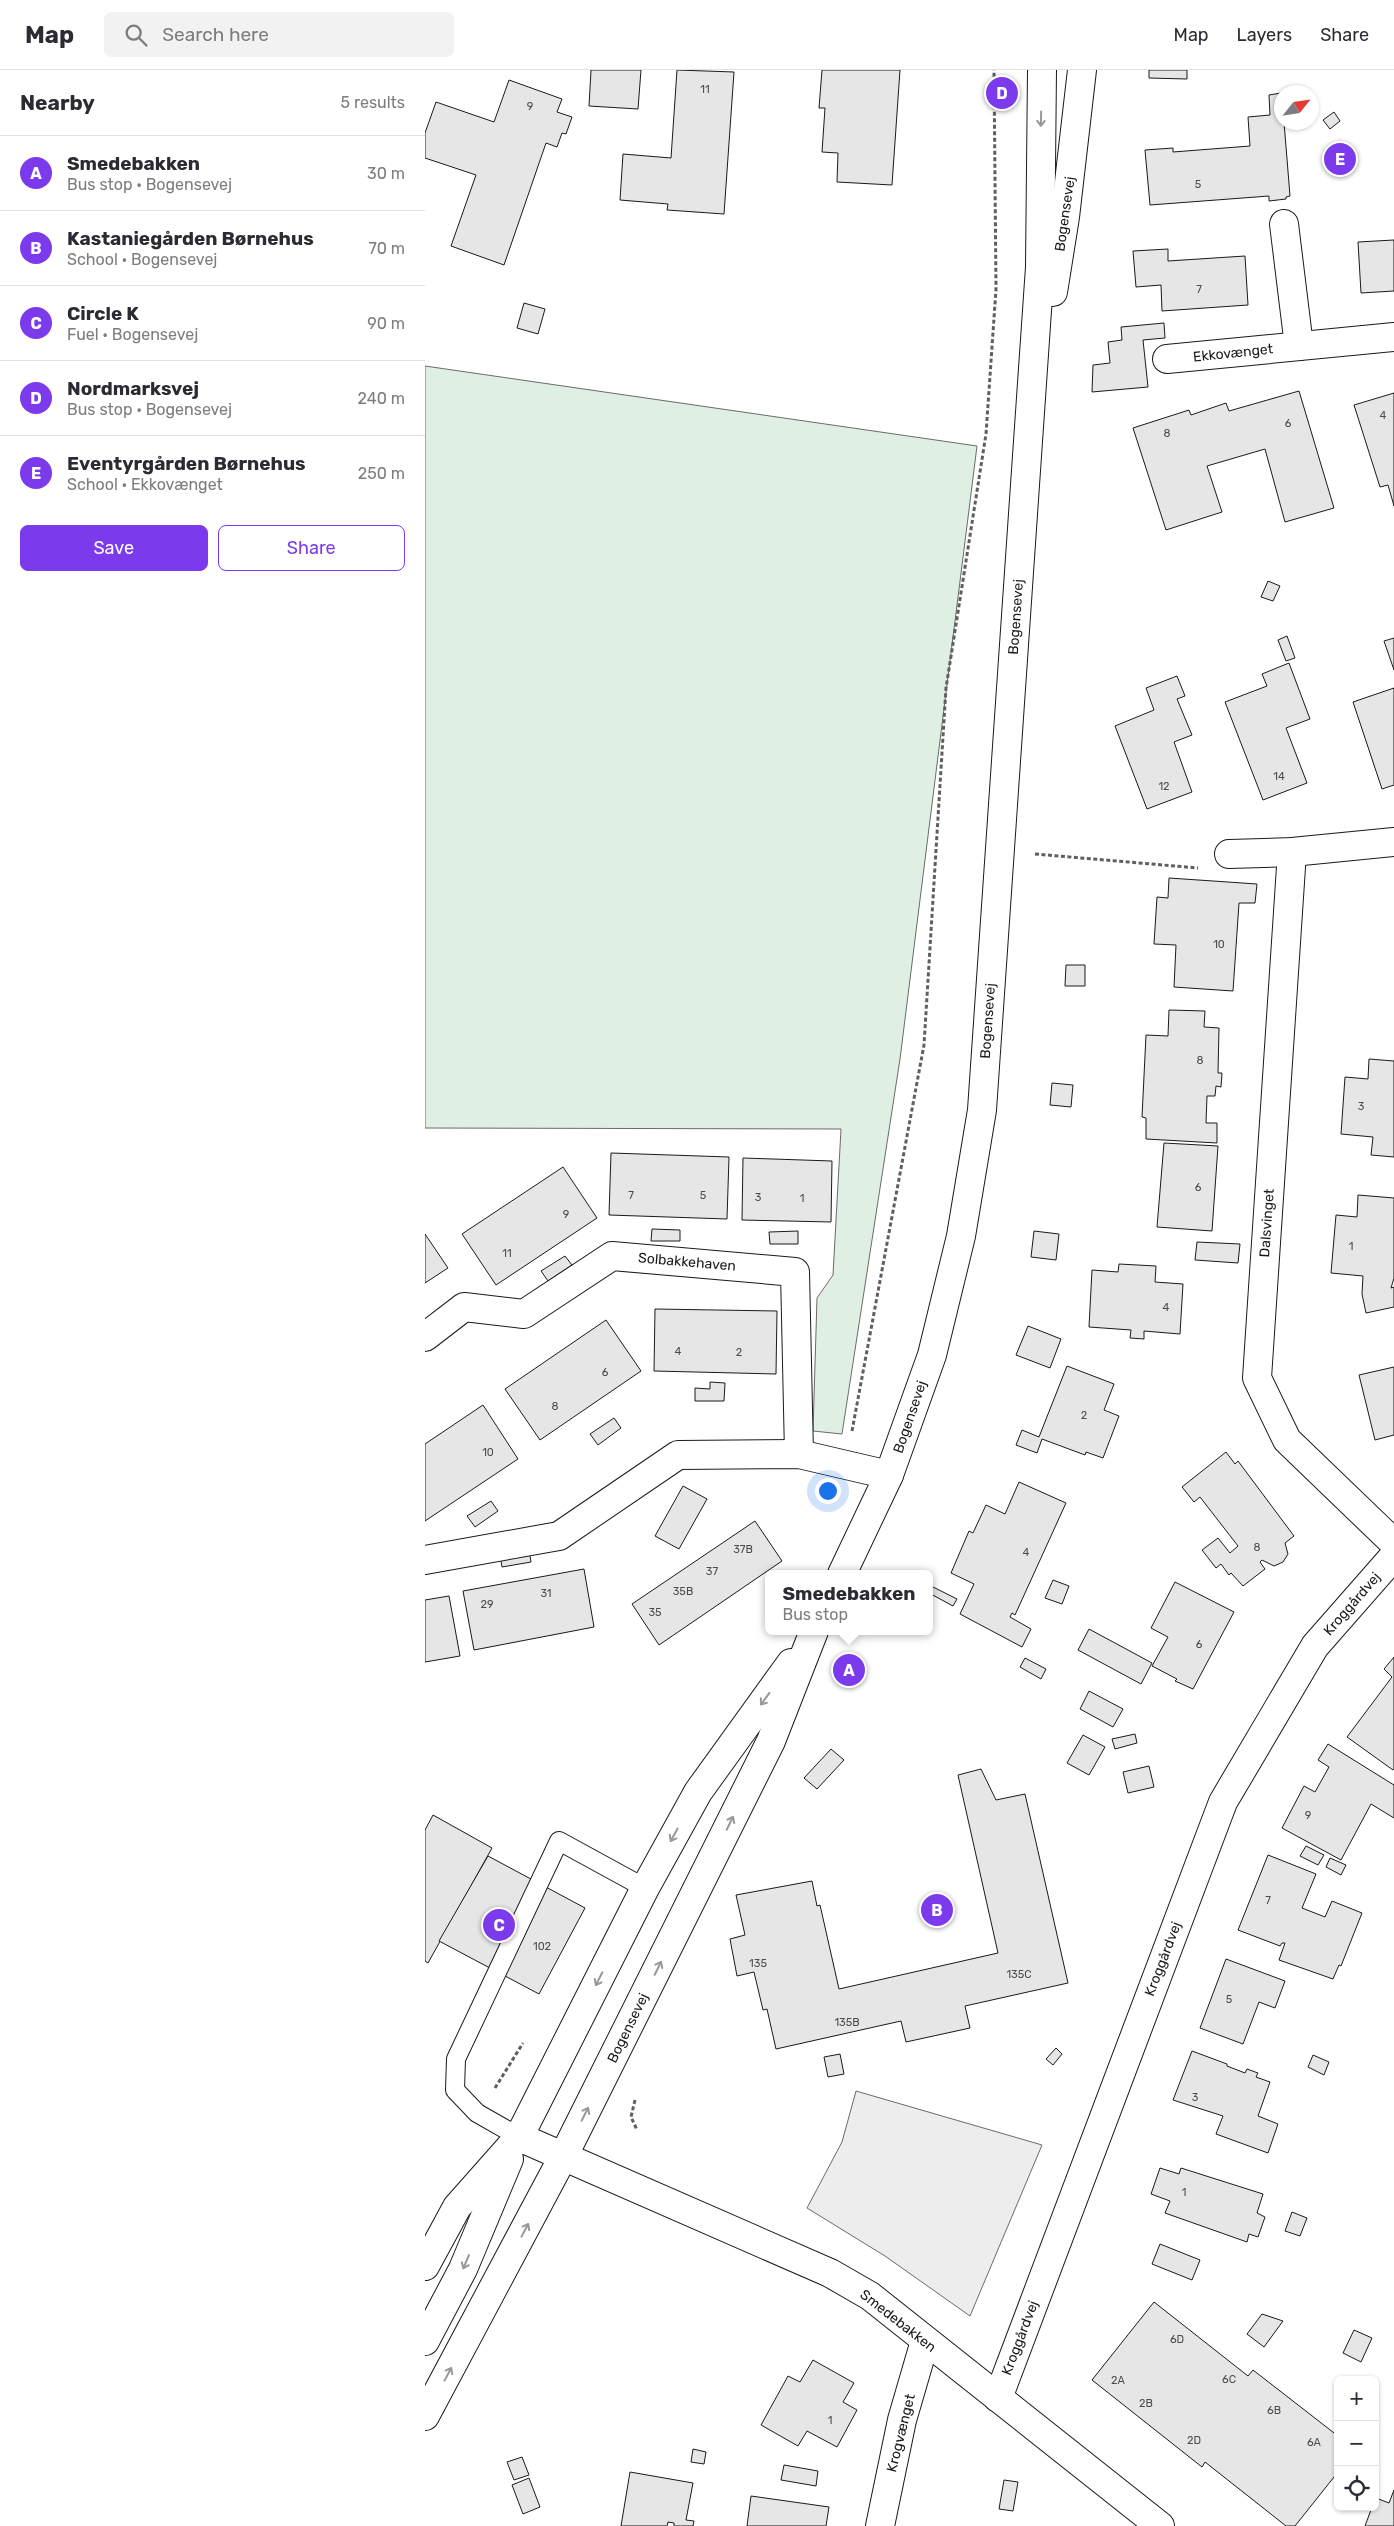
<!DOCTYPE html>
<meta charset="utf-8">
<style>
body{margin:0;font-family:Rubik,sans-serif;background:#f2f2f3;color:#2b2b33}
.controls{position:absolute;right:15px;bottom:15px;display:grid;overflow:hidden;border-radius:8px;box-shadow:0 1px 4px #0004}
.controls button{width:45px;height:45px;display:grid;place-items:center;padding:0;border:0;border-bottom:1px solid #e1e1e2;background:#fff;color:#2b2b33;font:25px sans-serif}
.compass{position:absolute;left:849px;top:15px;width:45px;height:45px;border-radius:50%;background:#fff;box-shadow:0 1px 4px #0004;rotate:60deg}
.you{position:absolute;left:402px;top:1420px;width:18px;height:18px;margin:-12px;border:4px solid #fff;border-radius:50%;background:#1a73e8;box-shadow:0 0 0 8px #1a73e833}
.badge{display:grid;place-items:center;width:32px;height:32px;border-radius:50%;background:#7c3aed;color:#fff;font-size:16px;font-weight:700}
.pin{position:absolute;translate:-50% -50%;border:2px solid #fff;box-shadow:0 1px 5px #0006}
.popup{position:absolute;left:340px;top:1500px;width:168px;height:65px;box-sizing:border-box;display:grid;place-content:center;border-radius:8px;background:#fff;filter:drop-shadow(0 1px 4px #0005);font-size:16px;white-space:nowrap;color:#7c7c81}
.popup b{font-size:19px;color:#2b2b33}
.popup::after{content:'';position:absolute;left:50%;top:100%;margin-left:-10px;border:10px solid transparent;border-top-color:#fff}
.list{margin:0;padding:0;list-style:none}
h2{display:flex;justify-content:space-between;align-items:center;height:65px;margin:0;padding:0 20px;font-size:21px}
h2 small{font-size:16px;font-weight:400;color:#7c7c81}
.list li{display:grid;grid-template-columns:32px 1fr auto;gap:15px;align-items:center;box-sizing:border-box;height:75px;padding:0 20px;border-top:1px solid #e1e1e2}
.list b{display:block;font-size:19px;white-space:nowrap}
.list p{margin:0;font-size:16px;white-space:nowrap;color:#7c7c81}
.list em{font-size:16px;font-style:normal;color:#7c7c81}
.actions{display:flex;gap:10px;padding:15px 20px}
.actions a{flex:1;padding:11px 0;border:1px solid #7c3aed;border-radius:8px;text-align:center;font-size:18px;color:#7c3aed}
.actions .main{background:#7c3aed;color:#fff}
.icon{flex:none;width:28px;height:28px;fill:none;stroke:currentColor;stroke-width:2;stroke-linecap:round;stroke-linejoin:round}
.map{position:relative;flex:none;width:969px;height:2456px;overflow:hidden}
header{display:flex;align-items:center;gap:30px;box-sizing:border-box;height:70px;padding:0 25px;background:#fff;border-bottom:1px solid #e1e1e2}
header strong{font-size:24px}
nav{display:flex;gap:28px;margin-inline-start:auto;font-size:18px}
.search{width:350px;height:45px;background:#f2f2f3;display:flex;align-items:center;gap:12px;box-sizing:border-box;padding:0 18px;border-radius:8px;color:#7c7c81;font-size:19px}
main{display:flex}
aside{flex:1;background:#fff}
.map>svg:first-child{display:block}
</style>
<header>
<strong>Map</strong>
<div class="search"><svg class="icon" aria-label="search" viewBox="0 0 24 24"><circle cx="10" cy="10" r="6"/><path d="M15 15l6 6"/></svg>Search here</div>
<nav><a>Map</a><a>Layers</a><a>Share</a></nav>
</header>
<main>
<aside>
<h2>Nearby<small>5 results</small></h2>
<ul class="list">
<li><span class="badge">A</span><div><b>Smedebakken</b><p>Bus stop · Bogensevej</p></div><em>30 m</em></li>
<li><span class="badge">B</span><div><b>Kastaniegården Børnehus</b><p>School · Bogensevej</p></div><em>70 m</em></li>
<li><span class="badge">C</span><div><b>Circle K</b><p>Fuel · Bogensevej</p></div><em>90 m</em></li>
<li><span class="badge">D</span><div><b>Nordmarksvej</b><p>Bus stop · Bogensevej</p></div><em>240 m</em></li>
<li><span class="badge">E</span><div><b>Eventyrgården Børnehus</b><p>School · Ekkovænget</p></div><em>250 m</em></li>
</ul>
<div class="actions"><a class="main">Save</a><a>Share</a></div>
</aside>
<div class="map">
<svg width="969" height="2456" viewBox="0 0 969 2456">
<rect width="100%" height="100%" fill="#fff"/>
<!-- green -->
<path fill="#e0efe3" stroke="#6a6a6a" d="M 0,296 L 552,376 L 475,989 L 417,1364 L 388,1361 L 392,1228 L 408,1205 L 416,1059 L 0,1058 Z"/>
<!-- parking -->
<path fill="#ededed" stroke="#6a6a6a" d="M 431,2021 L 617,2075 L 545,2246 L 460,2186 L 382,2138 L 417,2072 Z"/>
<!-- building -->
<g fill="#e6e6e6" stroke="#1a1a1a">
<path d="M 166,0 L 216,0 L 213,39 L 164,36 Z"/>
<path d="M 252,0 L 309,2 L 299,144 L 242,140 L 243,134 L 195,130 L 198,84 L 246,88 Z"/>
<path d="M 397,0 L 475,0 L 467,115 L 412,112 L 413,83 L 397,82 L 400,38 L 394,38 Z"/>
<path d="M 724,0 L 762,0 L 762,9 L 724,8 Z"/>
<path d="M 84,10 L 137,29 L 132,42 L 147,47 L 141,64 L 137,63 L 132,77 L 121,73 L 79,195 L 26,176 L 51,105 L 0,88 L 0,63 L 11,32 L 69,52 Z"/>
<path d="M 856,23 L 856,52 L 859,52 L 865,126 L 861,127 L 861,129 L 844,131 L 844,126 L 725,135 L 720,80 L 748,78 L 748,82 L 825,76 L 823,47 L 845,45 L 844,25 Z"/>
<path d="M 909,42 L 915,51 L 905,59 L 898,50 Z"/>
<path d="M 969,170 L 969,221 L 936,223 L 933,172 Z"/>
<path d="M 743,179 L 743,191 L 820,186 L 823,235 L 737,241 L 736,215 L 711,217 L 708,181 Z"/>
<path d="M 99,233 L 120,239 L 113,264 L 92,258 Z"/>
<path d="M 739,253 L 740,268 L 718,270 L 723,317 L 667,322 L 668,295 L 685,293 L 683,272 L 697,270 L 696,257 Z"/>
<path d="M 874,321 L 909,438 L 860,452 L 840,379 L 782,396 L 797,442 L 741,460 L 708,358 L 764,340 L 766,345 L 801,333 L 804,341 Z"/>
<path d="M 969,323 L 969,436 L 963,415 L 955,417 L 929,335 Z"/>
<path d="M 843,511 L 855,516 L 848,531 L 836,527 Z"/>
<path d="M 862,566 L 870,588 L 861,591 L 853,570 Z"/>
<path d="M 969,568 L 969,600 L 959,571 Z"/>
<path d="M 864,593 L 885,649 L 861,658 L 882,713 L 838,730 L 800,632 L 842,616 L 837,604 Z"/>
<path d="M 752,606 L 760,626 L 752,629 L 767,665 L 749,672 L 767,722 L 722,739 L 690,656 L 729,640 L 721,618 Z"/>
<path d="M 969,618 L 969,715 L 957,719 L 928,632 Z"/>
<path d="M 744,808 L 832,814 L 830,833 L 814,833 L 808,921 L 749,917 L 751,875 L 729,874 L 732,827 L 743,828 Z"/>
<path d="M 641,895 L 660,895 L 660,916 L 640,916 Z"/>
<path d="M 744,940 L 780,941 L 779,957 L 794,958 L 793,1003 L 797,1003 L 796,1017 L 791,1016 L 790,1026 L 782,1026 L 781,1053 L 792,1053 L 792,1073 L 721,1069 L 721,1048 L 717,1047 L 721,965 L 743,966 Z"/>
<path d="M 944,989 L 969,991 L 969,1087 L 946,1085 L 948,1067 L 916,1064 L 920,1007 L 943,1009 Z"/>
<path d="M 627,1013 L 648,1015 L 646,1037 L 625,1035 Z"/>
<path d="M 739,1073 L 793,1076 L 787,1161 L 732,1157 Z"/>
<path d="M 186,1083 L 304,1087 L 302,1149 L 184,1145 Z"/>
<path d="M 318,1088 L 407,1091 L 406,1152 L 317,1150 Z"/>
<path d="M 138,1097 L 172,1148 L 71,1215 L 37,1164 Z"/>
<path d="M 933,1125 L 969,1128 L 969,1208 L 966,1218 L 969,1217 L 969,1237 L 941,1243 L 937,1224 L 938,1206 L 906,1203 L 911,1145 L 932,1147 Z"/>
<path d="M 227,1159 L 255,1160 L 255,1171 L 226,1171 Z"/>
<path d="M 373,1161 L 373,1174 L 345,1174 L 344,1162 Z"/>
<path d="M 609,1161 L 634,1164 L 631,1190 L 606,1187 Z"/>
<path d="M 0,1164 L 23,1198 L 0,1213 Z"/>
<path d="M 772,1172 L 815,1174 L 813,1193 L 770,1190 Z"/>
<path d="M 140,1186 L 147,1195 L 123,1211 L 116,1201 Z"/>
<path d="M 694,1194 L 731,1196 L 730,1212 L 758,1214 L 755,1264 L 719,1261 L 719,1269 L 705,1268 L 706,1260 L 664,1257 L 667,1200 L 693,1202 Z"/>
<path d="M 230,1239 L 352,1241 L 351,1304 L 229,1301 Z"/>
<path d="M 181,1250 L 216,1301 L 115,1370 L 80,1319 Z"/>
<path d="M 603,1256 L 636,1269 L 625,1298 L 591,1285 Z"/>
<path d="M 642,1296 L 689,1314 L 679,1340 L 694,1346 L 678,1388 L 661,1382 L 660,1385 L 617,1369 L 612,1383 L 591,1375 L 597,1360 L 614,1367 Z"/>
<path d="M 969,1297 L 969,1365 L 950,1370 L 934,1305 Z"/>
<path d="M 285,1312 L 300,1313 L 299,1331 L 270,1331 L 270,1318 L 285,1319 Z"/>
<path d="M 58,1335 L 93,1389 L 0,1451 L 0,1374 Z"/>
<path d="M 189,1348 L 196,1358 L 173,1375 L 165,1364 Z"/>
<path d="M 801,1382 L 810,1394 L 813,1391 L 869,1466 L 860,1473 L 863,1484 L 858,1492 L 849,1496 L 837,1490 L 835,1492 L 840,1499 L 818,1516 L 806,1503 L 804,1505 L 796,1494 L 791,1498 L 777,1480 L 793,1468 L 805,1483 L 813,1476 L 775,1427 L 769,1432 L 757,1417 Z"/>
<path d="M 594,1412 L 641,1433 L 590,1545 L 587,1543 L 585,1547 L 606,1559 L 597,1577 L 535,1544 L 549,1514 L 526,1503 L 544,1461 L 548,1463 L 561,1435 L 580,1444 Z"/>
<path d="M 258,1416 L 282,1429 L 254,1479 L 230,1466 Z"/>
<path d="M 66,1431 L 73,1441 L 50,1457 L 42,1446 Z"/>
<path d="M 330,1451 L 357,1491 L 234,1575 L 207,1534 Z"/>
<path d="M 104,1479 L 106,1492 L 77,1497 L 75,1485 Z"/>
<path d="M 159,1499 L 169,1557 L 49,1580 L 38,1521 Z"/>
<path d="M 628,1510 L 644,1516 L 637,1534 L 620,1528 Z"/>
<path d="M 750,1512 L 809,1542 L 768,1619 L 750,1611 L 752,1609 L 727,1596 L 743,1567 L 726,1558 Z"/>
<path d="M 506,1516 L 532,1529 L 528,1536 L 504,1523 Z"/>
<path d="M 24,1526 L 35,1586 L 0,1592 L 0,1530 Z"/>
<path d="M 664,1559 L 727,1593 L 716,1614 L 653,1580 Z"/>
<path d="M 969,1587 L 969,1698 L 968,1700 L 922,1667 L 967,1607 L 959,1599 Z"/>
<path d="M 600,1588 L 621,1599 L 616,1609 L 595,1597 Z"/>
<path d="M 664,1621 L 698,1639 L 688,1657 L 655,1639 Z"/>
<path d="M 710,1664 L 712,1673 L 690,1679 L 687,1669 Z"/>
<path d="M 658,1665 L 680,1677 L 664,1705 L 642,1693 Z"/>
<path d="M 903,1674 L 969,1715 L 969,1748 L 946,1734 L 916,1790 L 857,1758 L 879,1716 L 890,1722 L 904,1697 L 893,1690 Z"/>
<path d="M 406,1679 L 419,1690 L 392,1719 L 379,1708 Z"/>
<path d="M 724,1696 L 729,1717 L 703,1723 L 698,1702 Z"/>
<path d="M 556,1699 L 571,1730 L 600,1724 L 643,1913 L 540,1936 L 545,1958 L 481,1972 L 476,1951 L 351,1979 L 342,1939 L 338,1940 L 329,1902 L 312,1906 L 305,1869 L 320,1865 L 311,1825 L 387,1811 L 392,1836 L 395,1835 L 414,1919 L 573,1883 L 533,1705 Z"/>
<path d="M 8,1745 L 67,1778 L 3,1893 L 0,1891 L 0,1760 Z"/>
<path d="M 881,1776 L 899,1785 L 893,1795 L 875,1786 Z"/>
<path d="M 843,1785 L 891,1804 L 877,1838 L 900,1847 L 907,1831 L 937,1843 L 916,1896 L 914,1895 L 908,1909 L 854,1890 L 860,1873 L 857,1873 L 855,1876 L 813,1860 Z"/>
<path d="M 63,1786 L 160,1838 L 114,1924 L 14,1871 Z"/>
<path d="M 905,1788 L 921,1795 L 916,1805 L 901,1797 Z"/>
<path d="M 801,1889 L 860,1911 L 850,1938 L 834,1932 L 818,1974 L 775,1958 Z"/>
<path d="M 631,1978 L 637,1984 L 628,1995 L 621,1989 Z"/>
<path d="M 767,1981 L 802,1994 L 802,1996 L 820,2003 L 822,1999 L 833,2003 L 831,2007 L 845,2012 L 833,2046 L 853,2054 L 843,2083 L 791,2064 L 798,2046 L 748,2030 Z"/>
<path d="M 415,1984 L 419,2004 L 403,2007 L 399,1987 Z"/>
<path d="M 888,1985 L 904,1992 L 899,2005 L 883,1997 Z"/>
<path d="M 735,2098 L 754,2104 L 756,2098 L 838,2124 L 832,2143 L 840,2147 L 833,2167 L 824,2164 L 822,2172 L 740,2143 L 745,2131 L 726,2124 Z"/>
<path d="M 867,2142 L 882,2148 L 875,2166 L 860,2161 Z"/>
<path d="M 735,2174 L 775,2190 L 767,2210 L 727,2194 Z"/>
<path d="M 729,2232 L 823,2306 L 828,2300 L 913,2366 L 913,2402 L 870,2456 L 861,2456 L 780,2392 L 777,2397 L 667,2310 Z"/>
<path d="M 837,2244 L 858,2251 L 839,2277 L 822,2264 Z"/>
<path d="M 929,2260 L 947,2268 L 936,2292 L 918,2283 Z"/>
<path d="M 388,2290 L 429,2313 L 418,2332 L 432,2340 L 412,2377 L 382,2361 L 373,2376 L 336,2355 L 363,2306 L 375,2312 Z"/>
<path d="M 268,2379 L 281,2382 L 279,2394 L 266,2392 Z"/>
<path d="M 97,2387 L 104,2405 L 89,2410 L 82,2392 Z"/>
<path d="M 359,2395 L 393,2401 L 391,2416 L 356,2410 Z"/>
<path d="M 205,2402 L 268,2413 L 261,2450 L 269,2451 L 268,2456 L 249,2456 L 249,2453 L 243,2452 L 242,2456 L 196,2456 Z"/>
<path d="M 104,2408 L 115,2437 L 98,2444 L 87,2415 Z"/>
<path d="M 579,2410 L 593,2412 L 588,2441 L 574,2439 Z"/>
<path d="M 969,2420 L 969,2456 L 940,2456 L 947,2437 L 950,2437 L 951,2428 L 964,2433 Z"/>
<path d="M 326,2426 L 404,2437 L 401,2456 L 322,2456 Z"/>
</g>
<g fill="none" stroke-linecap="round" stroke-linejoin="round">
<!-- lane casing -->
<g stroke="#1a1a1a" stroke-width="20">
<path id="lane" d="M 94,2067 L 52,2043 L 30,2020 L 31,1989 L 134,1771 L 220,1818"/>
</g>
<!-- street casing -->
<g stroke="#1a1a1a" stroke-width="30">
<g id="street">
<path d="M 859,154 L 874,276"/>
<path d="M 742,289 L 969,267"/>
<path d="M 867,782 L 832,1308 L 862,1370 L 969,1473"/>
<path d="M 804,784 L 867,782 L 969,772"/>
<path d="M 0,1267 L 39,1237 L 99,1244 L 187,1186 L 370,1202 L 374,1384"/>
<path d="M 0,1490 L 134,1466 L 253,1385 L 374,1384 L 464,1405"/>
<path d="M 573,2328 L 798,1732 L 890,1576 L 969,1486"/>
<path d="M 455,2456 L 477,2350 L 500,2271"/>
</g>
</g>
<!-- secondary casing -->
<g stroke="#1a1a1a" stroke-width="30">
<g id="secondary">
<path d="M 628,222 L 640,147 L 657,0"/>
<path d="M 417,1504 L 464,1405 L 507,1285 L 536,1166 L 557,1040 L 615,197 L 617,0"/>
<path d="M 94,2067 L 405,2203 L 445,2226 L 735,2456"/>
<path d="M 0,2196 L 32,2137 L 94,2067 L 220,1818 L 273,1722 L 366,1593"/>
<path d="M 0,2271 L 38,2199 L 84,2089"/>
<path d="M 0,2346 L 138,2087 L 346,1671 L 389,1561"/>
</g>
</g>
<!-- path -->
<g stroke="#5f5f5f" stroke-width="3" stroke-dasharray="4 2.5" stroke-linecap="butt">
<path d="M 610,784 L 773,798"/>
<path d="M 427,1361 L 499,975 L 521,618 L 561,364 L 571,219 L 569,0"/>
<path d="M 70,2018 L 98,1973"/>
<path d="M 210,2030 L 206,2047 L 212,2060"/>
</g>
<!-- lane -->
<use href="#lane" stroke="#fff" stroke-width="18"/>
<!-- street -->
<use href="#street" stroke="#fff" stroke-width="28"/>
<!-- secondary -->
<use href="#secondary" stroke="#fff" stroke-width="28"/>
</g>
<!-- one-way arrows -->
<defs><path id="oneway-shaft" d="M-6 0H5M1.5-3L5.5 0L1.5 3" fill="none" stroke-width="1.6" stroke-linecap="round" stroke-linejoin="round" transform="scale(1.25)"/></defs>
<g stroke="#989898">
<use href="#oneway-shaft" transform="translate(616 49) rotate(91)"/>
<use href="#oneway-shaft" transform="translate(340 1629) rotate(126)"/>
<use href="#oneway-shaft" transform="translate(305 1753) rotate(-64)"/>
<use href="#oneway-shaft" transform="translate(249 1765) rotate(119)"/>
<use href="#oneway-shaft" transform="translate(233 1898) rotate(-64)"/>
<use href="#oneway-shaft" transform="translate(174 1909) rotate(117)"/>
<use href="#oneway-shaft" transform="translate(160 2044) rotate(-63)"/>
<use href="#oneway-shaft" transform="translate(100 2160) rotate(-62)"/>
<use href="#oneway-shaft" transform="translate(41 2192) rotate(113)"/>
<use href="#oneway-shaft" transform="translate(23 2304) rotate(-62)"/>
</g>
<g text-anchor="middle" dominant-baseline="central" stroke-width="4" stroke-linejoin="round" paint-order="stroke">
<!-- number labels -->
<g font-size="11" fill="#4d4d4d">
<text x="280" y="19">11</text>
<text x="105" y="36">9</text>
<text x="773" y="114">5</text>
<text x="774" y="219">7</text>
<text x="958" y="345">4</text>
<text x="863" y="353">6</text>
<text x="742" y="363">8</text>
<text x="854" y="706">14</text>
<text x="739" y="716">12</text>
<text x="794" y="874">10</text>
<text x="775" y="990">8</text>
<text x="936" y="1036">3</text>
<text x="773" y="1117">6</text>
<text x="206" y="1125">7</text>
<text x="278" y="1125">5</text>
<text x="333" y="1127">3</text>
<text x="377" y="1128">1</text>
<text x="141" y="1144">9</text>
<text x="926" y="1176">1</text>
<text x="82" y="1183">11</text>
<text x="741" y="1237">4</text>
<text x="253" y="1281">4</text>
<text x="314" y="1282">2</text>
<text x="180" y="1302">6</text>
<text x="130" y="1336">8</text>
<text x="659" y="1345">2</text>
<text x="63" y="1382">10</text>
<text x="832" y="1477">8</text>
<text x="318" y="1479">37B</text>
<text x="601" y="1482">4</text>
<text x="287" y="1501">37</text>
<text x="258" y="1521">35B</text>
<text x="121" y="1523">31</text>
<text x="62" y="1534">29</text>
<text x="230" y="1542">35</text>
<text x="774" y="1574">6</text>
<text x="883" y="1745">9</text>
<text x="843" y="1830">7</text>
<text x="117" y="1876">102</text>
<text x="333" y="1893">135</text>
<text x="594" y="1904">135C</text>
<text x="804" y="1929">5</text>
<text x="422" y="1952">135B</text>
<text x="770" y="2027">3</text>
<text x="759" y="2122">1</text>
<text x="752" y="2269">6D</text>
<text x="804" y="2309">6C</text>
<text x="693" y="2310">2A</text>
<text x="721" y="2333">2B</text>
<text x="849" y="2340">6B</text>
<text x="405" y="2350">1</text>
<text x="769" y="2370">2D</text>
<text x="889" y="2372">6A</text>
</g>
<!-- street labels -->
<g font-size="14" fill="#1a1a1a" stroke="#fff">
<text transform="translate(640 144) rotate(-82)">Bogensevej</text>
<text transform="translate(808 283) rotate(-6)">Ekkovænget</text>
<text transform="translate(591 547) rotate(-86)">Bogensevej</text>
<text transform="translate(563 951) rotate(-86)">Bogensevej</text>
<text transform="translate(842 1153) rotate(-86)">Dalsvinget</text>
<text transform="translate(262 1192) rotate(5)">Solbakkehaven</text>
<text transform="translate(485 1347) rotate(-71)">Bogensevej</text>
<text transform="translate(927 1534) rotate(-49)">Kroggårdvej</text>
<text transform="translate(738 1889) rotate(-69)">Kroggårdvej</text>
<text transform="translate(203 1958) rotate(-64)">Bogensevej</text>
<text transform="translate(473 2251) rotate(38)">Smedebakken</text>
<text transform="translate(595 2268) rotate(-69)">Kroggårdvej</text>
<text transform="translate(476 2363) rotate(-76)">Krogvænget</text>
</g>
</g>
</svg>
<div class="controls">
<button>+</button>
<button>−</button>
<button><svg class="icon" aria-label="locate" viewBox="0 0 24 24"><circle cx="12" cy="12" r="6"/><path d="M12 2v4M12 18v4M2 12h4M18 12h4"/></svg></button>
</div>
<svg class="compass" viewBox="-18 -18 36 36"><path d="M0-13l5 13h-10z" fill="#e53935"/><path d="M0 13l5-13h-10z" fill="#7c7c81"/></svg>
<div class="you"></div>
<div class="pin badge" style="left:424px;top:1600px">A</div>
<div class="popup"><b>Smedebakken</b>Bus stop</div>
<div class="pin badge" style="left:512px;top:1840px">B</div>
<div class="pin badge" style="left:74px;top:1855px">C</div>
<div class="pin badge" style="left:577px;top:23px">D</div>
<div class="pin badge" style="left:915px;top:89px">E</div>
</div>
</main>
